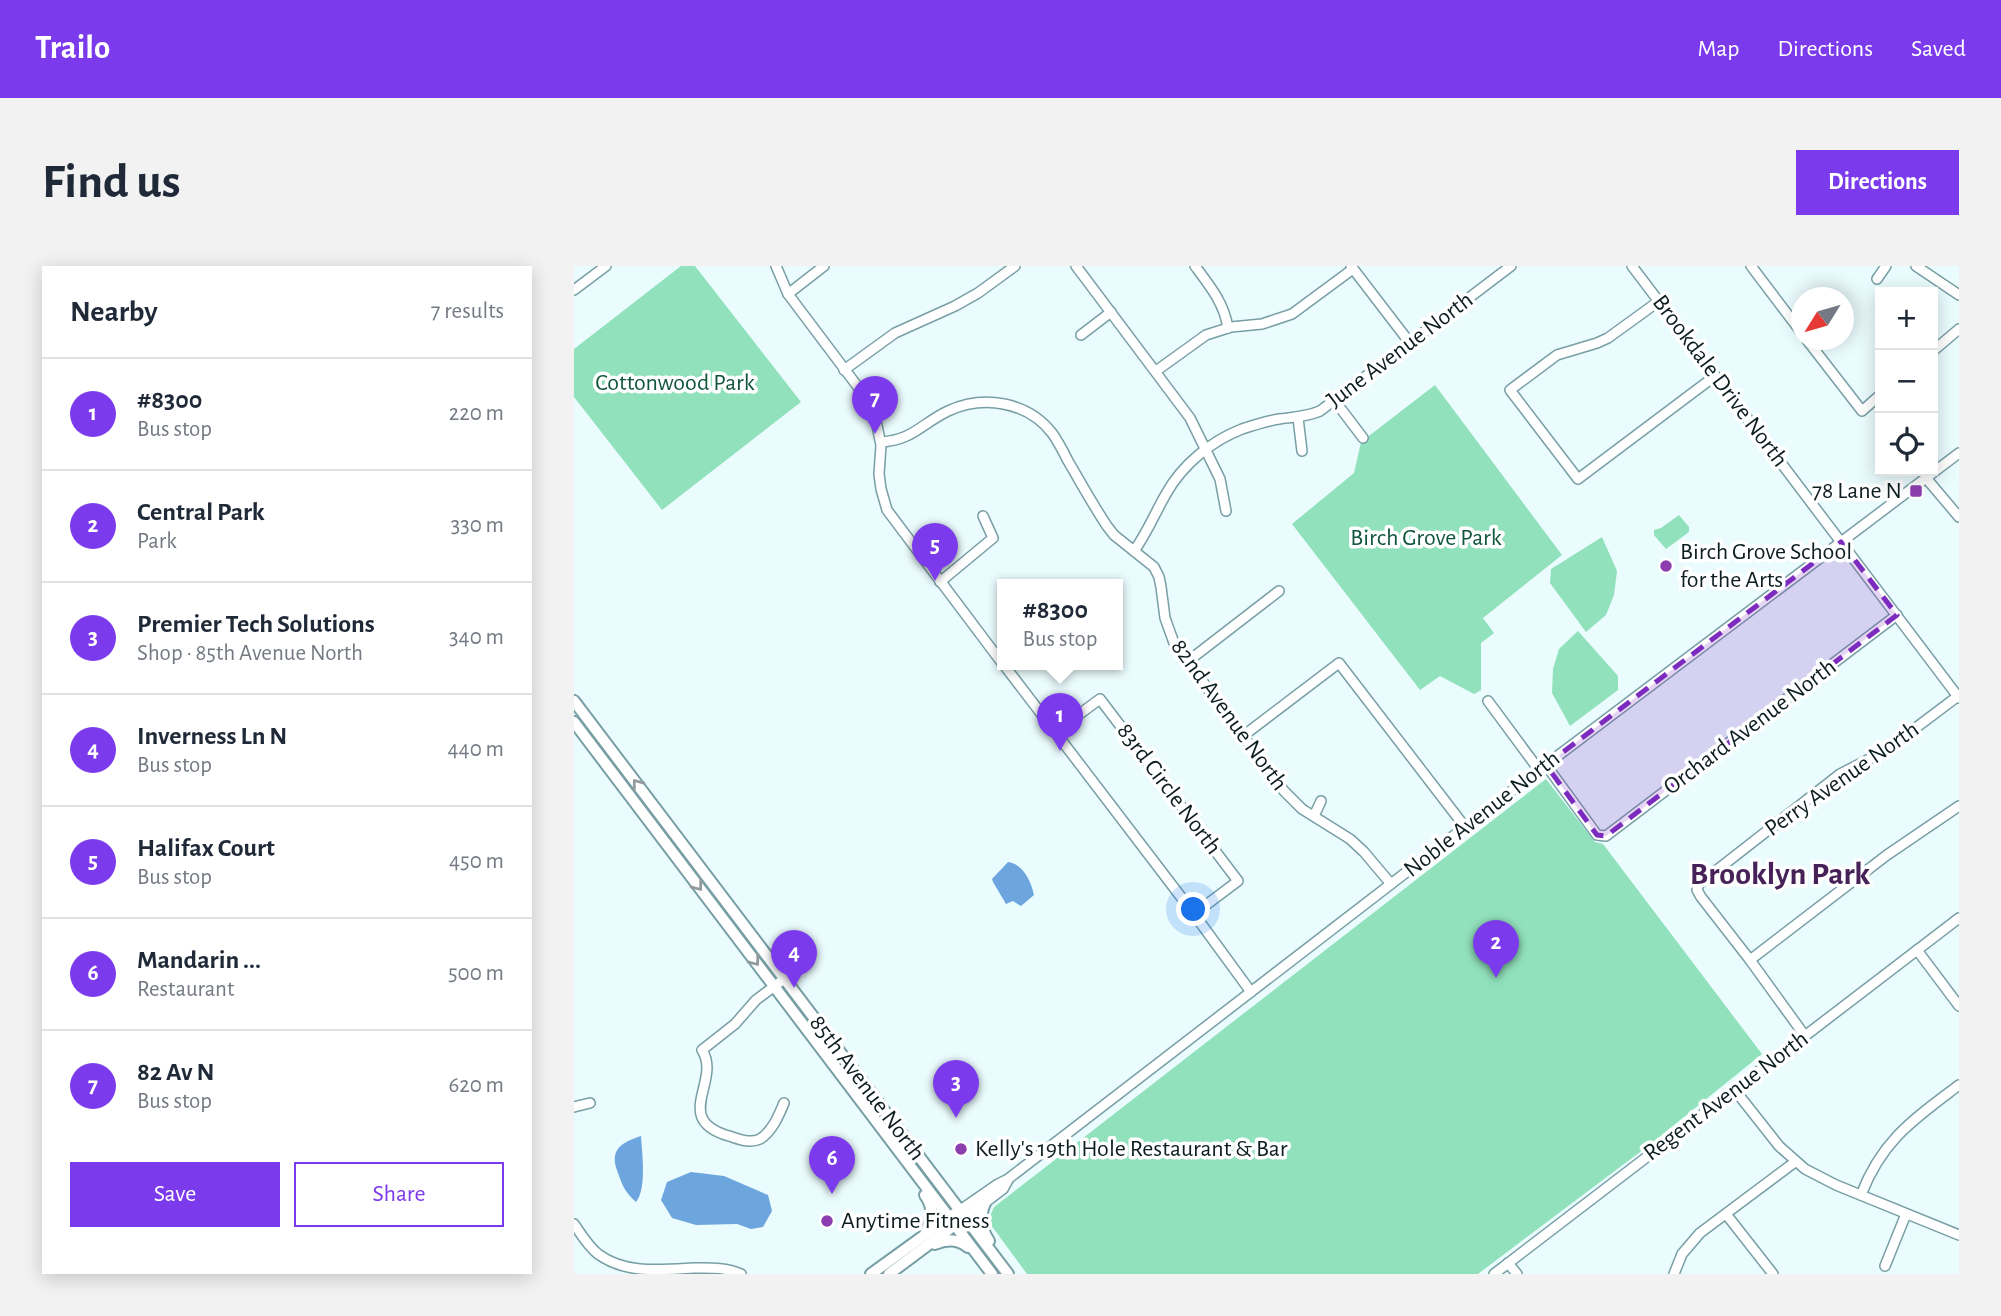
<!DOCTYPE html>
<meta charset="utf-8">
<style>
body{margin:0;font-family:"Alegreya Sans",sans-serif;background:#f2f2f3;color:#1f2937}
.controls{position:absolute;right:21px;top:21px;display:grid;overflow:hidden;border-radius:0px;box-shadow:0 4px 18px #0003}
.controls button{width:63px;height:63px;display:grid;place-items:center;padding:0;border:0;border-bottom:2px solid #e0e1e3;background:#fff;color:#1f2937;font:35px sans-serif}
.compass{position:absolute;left:1217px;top:21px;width:63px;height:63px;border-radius:50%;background:#fff;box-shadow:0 4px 18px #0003;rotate:233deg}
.you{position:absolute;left:620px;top:644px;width:24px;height:24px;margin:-18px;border:5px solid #fff;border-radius:50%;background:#1a73e8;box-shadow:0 0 0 10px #1a73e833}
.badge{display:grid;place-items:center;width:46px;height:46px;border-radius:50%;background:#7c3aed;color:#fff;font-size:23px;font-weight:700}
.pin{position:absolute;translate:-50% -58px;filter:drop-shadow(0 2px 4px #0008)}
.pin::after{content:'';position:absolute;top:37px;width:24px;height:21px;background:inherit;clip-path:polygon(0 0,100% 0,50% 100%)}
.popup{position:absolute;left:423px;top:313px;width:126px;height:91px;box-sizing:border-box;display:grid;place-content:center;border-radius:0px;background:#fff;filter:drop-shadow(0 2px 5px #0005);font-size:23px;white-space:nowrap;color:#747a83}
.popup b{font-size:26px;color:#1f2937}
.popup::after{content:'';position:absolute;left:50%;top:100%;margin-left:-14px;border:14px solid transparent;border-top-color:#fff}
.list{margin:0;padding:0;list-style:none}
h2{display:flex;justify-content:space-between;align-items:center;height:91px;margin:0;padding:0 28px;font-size:30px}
h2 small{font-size:23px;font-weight:400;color:#747a83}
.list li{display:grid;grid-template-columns:46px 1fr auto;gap:21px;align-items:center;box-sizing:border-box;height:112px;padding:0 28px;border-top:2px solid #e0e1e3}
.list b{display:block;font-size:26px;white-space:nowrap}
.list p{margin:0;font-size:23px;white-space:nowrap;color:#747a83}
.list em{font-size:23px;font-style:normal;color:#747a83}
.actions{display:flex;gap:14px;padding:21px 28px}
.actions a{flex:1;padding:16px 0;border:2px solid #7c3aed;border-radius:0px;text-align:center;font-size:24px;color:#7c3aed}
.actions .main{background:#7c3aed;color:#fff}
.icon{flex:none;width:38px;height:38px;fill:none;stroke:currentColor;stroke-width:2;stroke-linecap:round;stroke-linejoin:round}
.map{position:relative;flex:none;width:1385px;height:1008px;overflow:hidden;border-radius:0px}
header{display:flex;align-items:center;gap:42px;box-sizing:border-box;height:98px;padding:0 35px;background:#7c3aed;color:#fff}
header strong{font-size:33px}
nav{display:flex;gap:38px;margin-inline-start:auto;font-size:24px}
.intro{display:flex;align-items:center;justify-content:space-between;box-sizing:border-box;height:168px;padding:0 42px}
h1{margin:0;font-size:49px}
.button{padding:18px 32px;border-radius:0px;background:#7c3aed;color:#fff;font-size:24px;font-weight:700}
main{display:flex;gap:42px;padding:0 42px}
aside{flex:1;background:#fff;border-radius:0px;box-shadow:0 4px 18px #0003}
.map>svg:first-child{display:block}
</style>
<header>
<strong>Trailo</strong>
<nav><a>Map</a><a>Directions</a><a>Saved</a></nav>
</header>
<div class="intro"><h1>Find us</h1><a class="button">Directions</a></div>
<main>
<aside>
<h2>Nearby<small>7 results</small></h2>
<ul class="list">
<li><span class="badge">1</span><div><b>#8300</b><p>Bus stop</p></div><em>220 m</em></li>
<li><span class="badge">2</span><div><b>Central Park</b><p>Park</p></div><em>330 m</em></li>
<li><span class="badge">3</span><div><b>Premier Tech Solutions</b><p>Shop · 85th Avenue North</p></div><em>340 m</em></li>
<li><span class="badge">4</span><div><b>Inverness Ln N</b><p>Bus stop</p></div><em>440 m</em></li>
<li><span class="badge">5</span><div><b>Halifax Court</b><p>Bus stop</p></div><em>450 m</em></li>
<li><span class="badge">6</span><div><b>Mandarin ...</b><p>Restaurant</p></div><em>500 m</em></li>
<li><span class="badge">7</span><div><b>82 Av N</b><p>Bus stop</p></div><em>620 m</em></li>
</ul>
<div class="actions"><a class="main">Save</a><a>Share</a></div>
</aside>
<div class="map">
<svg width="1385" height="1008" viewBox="0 0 1385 1008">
<rect width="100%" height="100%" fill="#ebfcfe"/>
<!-- green -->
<g fill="#91e1bc">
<path d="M 107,0 L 121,0 L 227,136 L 88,244 L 0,131 L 0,83 Z"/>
<path d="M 861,119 L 988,289 L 909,352 L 920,367 L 907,377 L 907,424 L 900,428 L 866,410 L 846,424 L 718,258 L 780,207 L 787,176 Z"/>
<path d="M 1105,249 L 1115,261 L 1115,266 L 1092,283 L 1080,269 L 1080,264 L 1087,262 Z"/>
<path d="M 1028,271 L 1043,305 L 1040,329 L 1032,349 L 1012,366 L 976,317 L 977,303 Z"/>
<path d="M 1004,365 L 1044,410 L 1044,424 L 996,460 L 978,427 L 979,403 L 985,383 Z"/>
<path d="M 972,513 L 1021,576 L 1029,578 L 1188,788 L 1074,880 L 904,1008 L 453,1008 L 417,959 L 416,950 L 420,941 Z"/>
</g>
<!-- water -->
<g fill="#6da6de">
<path d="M 434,596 C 449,598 457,615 460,629 L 447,640 L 439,635 L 432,638 L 419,616 L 418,613 Z"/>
<path d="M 67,870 C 68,887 73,923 62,936 C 51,926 49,921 44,907 C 35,884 46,877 67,870 Z"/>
<path d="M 117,906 L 150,910 L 194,929 L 198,945 L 189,961 L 177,963 L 163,958 L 122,959 L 98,952 L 87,934 L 93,916 Z"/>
</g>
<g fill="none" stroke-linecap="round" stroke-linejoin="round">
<!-- minor casing -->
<g stroke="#779fa5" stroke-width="12">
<g id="minor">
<path d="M 202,0 L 214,28 L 287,125 L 301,150 L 307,179 L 305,208 L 307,223 L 313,244 L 428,397"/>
<path d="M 502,0 L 616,152 L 646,213 L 652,245"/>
<path d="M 621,0 C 636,20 650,37 654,62"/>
<path d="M 777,0 L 836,77"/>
<path d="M 1058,0 L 1385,432"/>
<path d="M 1177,0 L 1227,66"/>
<path d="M 1342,0 L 1385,29"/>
<path d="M 1303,13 L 1312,0"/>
<path d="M 0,24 L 32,0"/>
<path d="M 214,28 L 250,0"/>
<path d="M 1085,35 L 1034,72 L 1023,77 L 983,89 L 936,124 L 1004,213 L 1141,110"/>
<path d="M 507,69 L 537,46"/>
<path d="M 1233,74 L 1288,145 L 1306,129"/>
<path d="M 1359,85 L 1385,63"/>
<path d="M 270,104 L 321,67 L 381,40 L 404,27 L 441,0"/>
<path d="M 582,105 L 632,69 L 657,61 L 688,58 L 718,48 L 779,3"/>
<path d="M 761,135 L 789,172"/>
<path d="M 724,152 L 728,185"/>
<path d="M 307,176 C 339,174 347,158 374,145 C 409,129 453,135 478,167 C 484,175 489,185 494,195 C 507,217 519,239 533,260 L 540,269 L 580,301 L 585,311 L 587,321 L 591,352 L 600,377 L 710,525 L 728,543 L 776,573 L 790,586 L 817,618"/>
<path d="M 1352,212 L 1385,251"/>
<path d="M 560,285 C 573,267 581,247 592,228 C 608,199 637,175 668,163 C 680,159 692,155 705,153 C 720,151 732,151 746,145 L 937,0"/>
<path d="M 366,316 L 419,272 L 409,250"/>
<path d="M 613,396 L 705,325"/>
<path d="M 430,399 L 620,648 L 677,726"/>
<path d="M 914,435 L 965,504"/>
<path d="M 481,466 L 526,433 L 664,615 L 620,648"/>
<path d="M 669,470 L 765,397 L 891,561"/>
<path d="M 972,499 L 1023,569 L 1032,570 L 1323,349"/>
<path d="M 740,550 L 747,535"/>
<path d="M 1343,684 L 1385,740"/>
<path d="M 1176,694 L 1313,589 L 1385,540"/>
<path d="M 210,713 L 182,734 L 161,758 L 128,784 C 148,815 97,853 155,870 C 165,873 176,878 186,873 C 198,866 205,849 210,837"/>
<path d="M 1231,770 L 1176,694 L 1127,631 L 1123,624 L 1125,618 L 1266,508 L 1311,485 L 1384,430"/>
<path d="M 1160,823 L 1205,880 L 1231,903 L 1262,919 L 1385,969"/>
<path d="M 0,841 L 16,837"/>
<path d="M 1287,929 C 1308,874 1340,853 1385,819"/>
<path d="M 385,945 L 424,918 L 434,913 L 965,504 L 1385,187"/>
<path d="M 1152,948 L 1199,1008"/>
<path d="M 391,952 L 429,923 L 434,914"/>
<path d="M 0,958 C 7,968 14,980 24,988 C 51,1008 86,1004 119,1002 C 136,1002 151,1001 167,1008"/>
<path d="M 934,997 L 943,1008"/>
<path d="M 1311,1000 L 1332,948"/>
<path d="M 920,1008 L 1385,652"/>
<path d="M 1100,1008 L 1108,988 L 1126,967 L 1221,896"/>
</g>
</g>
<!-- major casing -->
<g stroke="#779fa5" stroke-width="14">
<g id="major">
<path d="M 0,435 L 434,1008"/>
<path d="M 0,456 L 418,1008"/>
<path d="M 411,937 C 405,952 406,961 415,975"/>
<path d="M 351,968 C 358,954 361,943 351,929"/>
<path d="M 361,978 C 372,973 384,973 394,981"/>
<path d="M 297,1008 L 380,948"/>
<path d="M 315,1008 L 386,955"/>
</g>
</g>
<!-- minor -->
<use href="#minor" stroke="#fff" stroke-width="9"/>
<!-- major -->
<use href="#major" stroke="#fff" stroke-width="10"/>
</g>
<!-- one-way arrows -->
<defs><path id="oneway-chevron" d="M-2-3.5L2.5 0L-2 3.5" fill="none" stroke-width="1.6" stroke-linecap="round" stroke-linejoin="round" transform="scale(1.75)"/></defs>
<g stroke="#939a9b">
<use href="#oneway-chevron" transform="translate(63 518) rotate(-127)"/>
<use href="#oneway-chevron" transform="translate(124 620) rotate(53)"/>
<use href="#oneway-chevron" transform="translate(181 695) rotate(53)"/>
</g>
<!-- marked area -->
<path fill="#7b2cbf" fill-opacity="0.2" stroke="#7b2cbf" stroke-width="5" stroke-dasharray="14 9" stroke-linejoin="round" d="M 1267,276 L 1323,349 L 1032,570 L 1023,569 L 972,499 Z"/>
<!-- markers -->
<g fill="#8c3eaf" stroke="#fff" stroke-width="2.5">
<rect x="1335" y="218" width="14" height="14" rx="3.5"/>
<circle cx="1092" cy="300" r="7"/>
<circle cx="387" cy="883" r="7"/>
<circle cx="253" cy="955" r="7"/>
</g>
<g text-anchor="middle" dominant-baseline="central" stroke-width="7" stroke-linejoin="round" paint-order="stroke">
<!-- street labels -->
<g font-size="24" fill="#0e1e20" stroke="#fff">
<text transform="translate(826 84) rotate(-37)">June Avenue North</text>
<text transform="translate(1146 115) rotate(53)">Brookdale Drive North</text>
<text transform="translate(655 449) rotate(54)">82nd Avenue North</text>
<text transform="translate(1176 461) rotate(-37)">Orchard Avenue North</text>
<text transform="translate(1268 513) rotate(-35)">Perry Avenue North</text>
<text transform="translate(595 523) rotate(53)">83rd Circle North</text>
<text transform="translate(908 548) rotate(-38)">Noble Avenue North</text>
<text transform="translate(293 822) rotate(53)">85th Avenue North</text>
<text transform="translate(1152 830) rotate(-37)">Regent Avenue North</text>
</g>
<!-- park labels -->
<g font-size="24" fill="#10553c" stroke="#fff">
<text x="101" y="117">Cottonwood Park</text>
<text x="852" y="272">Birch Grove Park</text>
</g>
<!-- poi labels -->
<g font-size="24" fill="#0e1e20" stroke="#fff" text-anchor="start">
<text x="1328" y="225" text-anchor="end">78 Lane N</text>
<text x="1106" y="286">Birch Grove School<tspan x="1106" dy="28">for the Arts</tspan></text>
<text x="401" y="883">Kelly's 19th Hole Restaurant &amp; Bar</text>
<text x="267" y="955">Anytime Fitness</text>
</g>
<!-- district labels -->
<g font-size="32" font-weight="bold" fill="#472258" stroke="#fff">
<text x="1206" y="608">Brooklyn Park</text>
</g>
</g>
</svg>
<div class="controls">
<button>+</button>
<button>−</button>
<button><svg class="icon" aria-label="locate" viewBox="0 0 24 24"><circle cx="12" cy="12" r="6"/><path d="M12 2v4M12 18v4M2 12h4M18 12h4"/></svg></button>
</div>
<svg class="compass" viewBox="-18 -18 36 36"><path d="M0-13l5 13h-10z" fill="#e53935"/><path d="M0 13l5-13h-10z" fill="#747a83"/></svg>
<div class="you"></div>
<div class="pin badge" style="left:486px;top:485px">1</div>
<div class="popup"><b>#8300</b>Bus stop</div>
<div class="pin badge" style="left:922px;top:712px">2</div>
<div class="pin badge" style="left:382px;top:852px">3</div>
<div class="pin badge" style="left:220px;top:722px">4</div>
<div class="pin badge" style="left:361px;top:315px">5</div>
<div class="pin badge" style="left:258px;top:928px">6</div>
<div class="pin badge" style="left:301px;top:168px">7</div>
</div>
</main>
